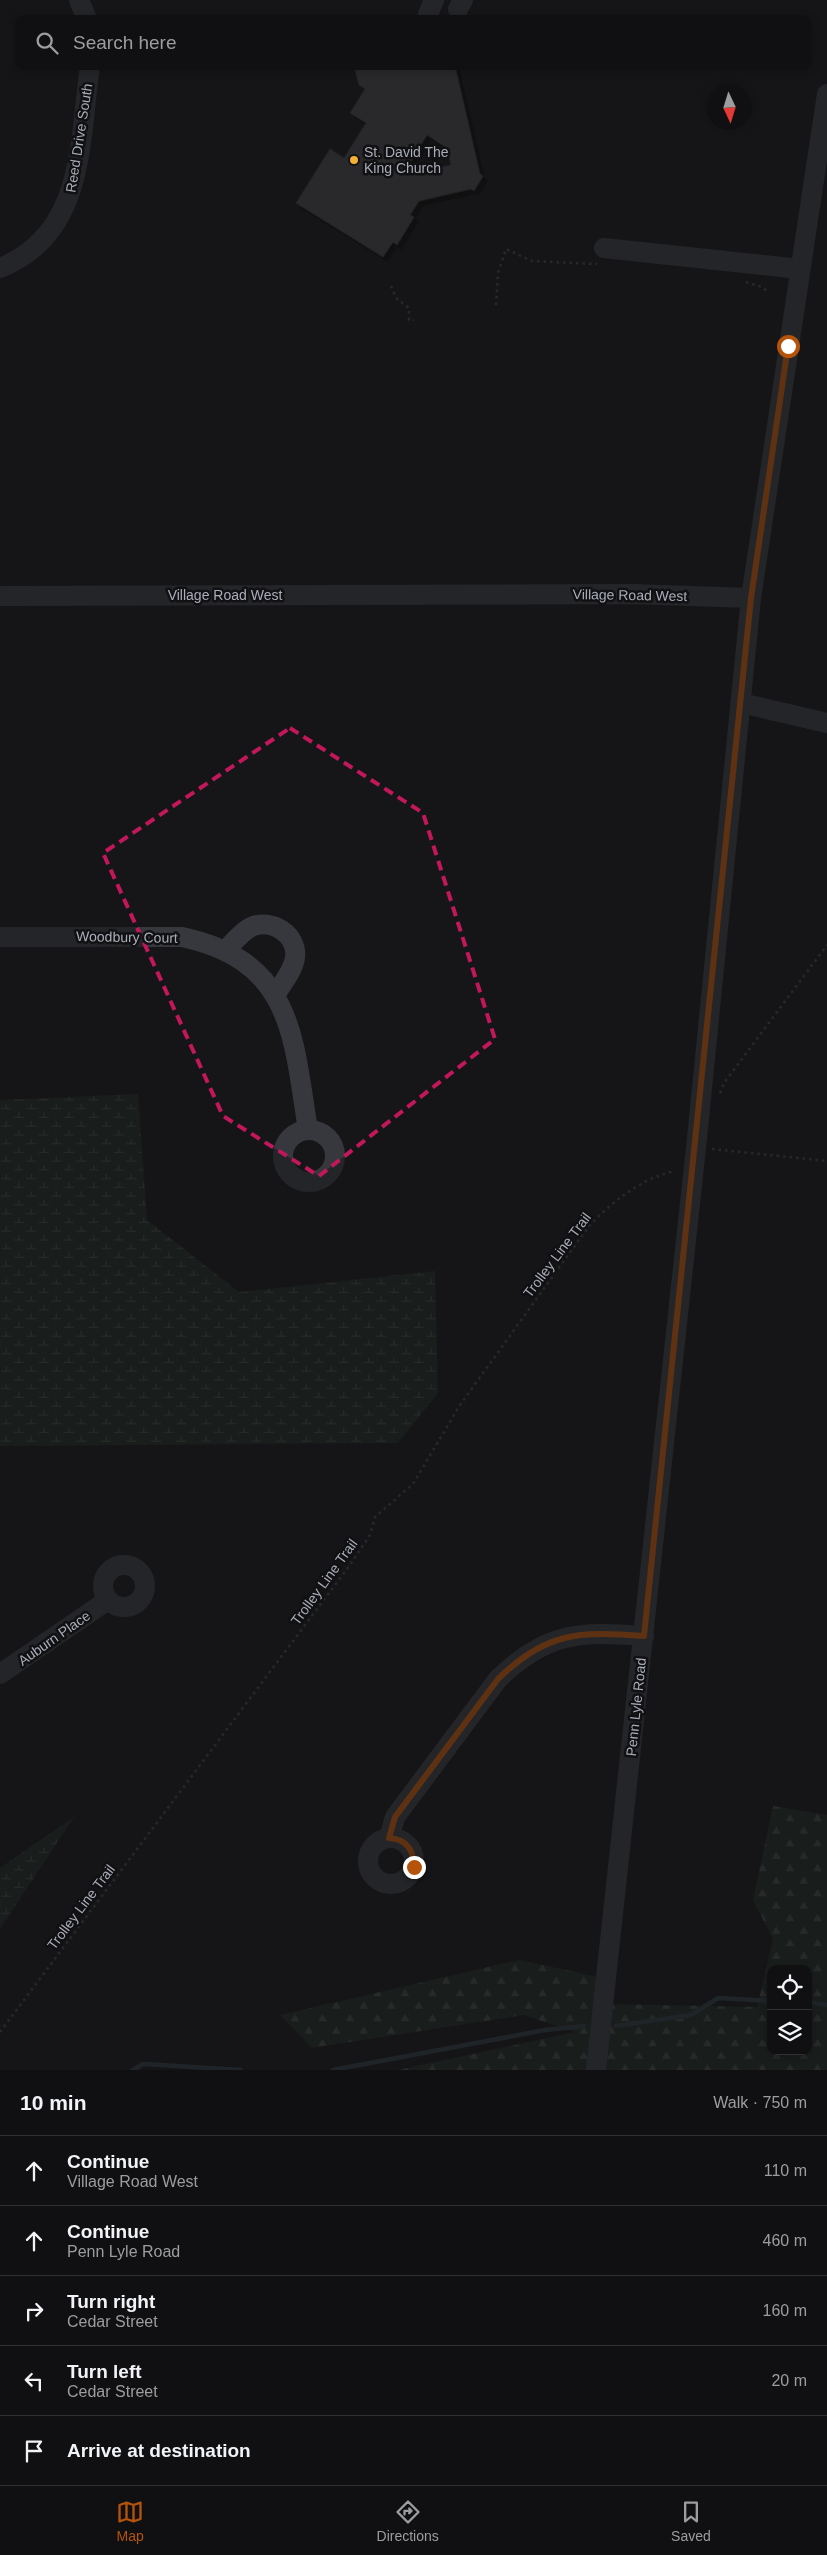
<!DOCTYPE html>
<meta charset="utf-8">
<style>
body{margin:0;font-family:Helvetica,sans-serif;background:#1e1e20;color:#f1f3f6}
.controls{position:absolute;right:15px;bottom:15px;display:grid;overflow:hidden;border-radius:10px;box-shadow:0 2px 8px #0003}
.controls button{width:45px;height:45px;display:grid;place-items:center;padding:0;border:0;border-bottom:1px solid #303032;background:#101012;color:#f1f3f6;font:25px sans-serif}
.compass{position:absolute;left:707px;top:85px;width:45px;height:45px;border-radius:50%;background:#101012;box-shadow:0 2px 8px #0003;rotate:176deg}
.stop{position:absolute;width:15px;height:15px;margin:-11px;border:4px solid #b45309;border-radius:50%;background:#fff}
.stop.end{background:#b45309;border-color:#fff;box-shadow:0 1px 5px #0008}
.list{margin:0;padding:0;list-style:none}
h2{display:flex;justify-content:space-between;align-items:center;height:65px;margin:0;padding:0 20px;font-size:21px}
h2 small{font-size:16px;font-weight:400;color:#9c9d9f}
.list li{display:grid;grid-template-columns:32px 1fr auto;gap:15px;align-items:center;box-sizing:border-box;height:70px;padding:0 20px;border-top:1px solid #303032}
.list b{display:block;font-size:19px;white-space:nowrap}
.list p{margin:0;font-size:16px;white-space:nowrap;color:#9c9d9f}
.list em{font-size:16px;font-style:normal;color:#9c9d9f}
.icon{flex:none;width:28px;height:28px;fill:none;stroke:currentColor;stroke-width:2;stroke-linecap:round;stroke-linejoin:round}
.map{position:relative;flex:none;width:827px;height:2070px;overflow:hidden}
.search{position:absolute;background:#101012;box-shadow:0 2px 8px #0003;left:15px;right:15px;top:15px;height:55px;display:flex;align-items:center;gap:12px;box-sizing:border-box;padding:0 18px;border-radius:10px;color:#9c9d9f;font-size:19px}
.sheet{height:415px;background:#101012}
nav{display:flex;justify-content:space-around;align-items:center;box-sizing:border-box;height:70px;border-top:1px solid #303032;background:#101012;font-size:14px;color:#9c9d9f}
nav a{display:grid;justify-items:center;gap:2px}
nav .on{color:#b45309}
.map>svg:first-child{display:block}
</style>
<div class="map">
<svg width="827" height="2070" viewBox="0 0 827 2070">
<defs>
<pattern id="forest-firs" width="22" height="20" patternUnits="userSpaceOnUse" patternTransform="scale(1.25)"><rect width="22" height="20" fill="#1e261f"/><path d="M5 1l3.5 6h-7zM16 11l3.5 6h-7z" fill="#3c433d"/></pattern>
<pattern id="wetland-marsh" width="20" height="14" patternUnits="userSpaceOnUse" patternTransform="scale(1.25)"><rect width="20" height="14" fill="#1e261f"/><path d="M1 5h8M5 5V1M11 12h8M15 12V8" fill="none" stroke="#3c433d"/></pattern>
<filter id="shadow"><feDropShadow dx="4.5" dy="4.5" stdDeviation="0" flood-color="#0009"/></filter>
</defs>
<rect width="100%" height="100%" fill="#161618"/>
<!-- forest -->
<path fill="url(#forest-firs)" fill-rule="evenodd" d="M 773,1806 L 827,1815 L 827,2070 L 398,2070 L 575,2032 L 524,2015 L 312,2048 L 280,2015 L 519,1960 L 608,1979 L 608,2004 L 757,2007 L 773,1939 L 753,1900 ZM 771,1969 L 808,1969 L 808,2051 L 771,2051 Z"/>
<!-- wetland -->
<g fill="url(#wetland-marsh)">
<path d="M 138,1094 L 147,1220 L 239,1292 L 435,1271 L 438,1393 L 398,1443 L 0,1446 L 0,1100 Z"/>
<path d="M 74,1817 L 0,1929 L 0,1868 Z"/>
</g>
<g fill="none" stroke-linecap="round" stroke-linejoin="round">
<!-- stream -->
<g stroke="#2c353c" stroke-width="4.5">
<path d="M 808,2002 L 827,2005"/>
<path d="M 616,2026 L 691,2015 L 718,1998 L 771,2001"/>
<path d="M 133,2070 L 143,2064 L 241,2070"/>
<path d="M 333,2070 L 545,2030 L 584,2026"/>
</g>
</g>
<!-- building -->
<path fill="#404145" stroke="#303034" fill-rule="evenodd" filter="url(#shadow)" d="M 354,66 L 438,66 L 446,69 L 455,66 L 480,174 L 483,176 L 474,191 L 471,189 L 419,201 L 410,215 L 414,217 L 397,245 L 393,242 L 383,257 L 296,203 L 330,149 L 344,158 L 366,123 L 350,113 L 365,89 L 359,85 ZM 427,135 L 447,148 L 451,165 L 402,176 Z"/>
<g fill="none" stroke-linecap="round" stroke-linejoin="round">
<!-- path -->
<g stroke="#3d3f44" stroke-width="2.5" stroke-dasharray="2.5 4" stroke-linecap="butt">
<path d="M 746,282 L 762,287 L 769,293"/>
<path d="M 391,286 L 396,298 L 409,308 L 409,320 L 414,320"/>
<path d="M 496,305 L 498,273 L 506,249 L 532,261 L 597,264"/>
<path d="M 720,1093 L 724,1083 L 827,945"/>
<path d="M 712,1149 L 827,1161"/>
<path d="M 0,2032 L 350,1565 L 370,1535 L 375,1517 L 413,1484 L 460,1405 L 589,1226 C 613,1201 642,1178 675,1171"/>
</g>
<!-- minor -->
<g stroke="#37383d" stroke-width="20">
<path d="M 79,0 L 87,19"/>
<path d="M 458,9 L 463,0"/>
<path d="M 428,19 L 428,14 L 434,0"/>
<path d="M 604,248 L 800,269"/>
<path d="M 0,268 C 85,234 79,143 90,66"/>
<path d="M 0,596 L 631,594 L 751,598"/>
<path d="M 741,703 L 827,723"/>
<path d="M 0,937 L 182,937 C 293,961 293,1036 308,1130"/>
<path d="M 225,951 C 233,943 241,932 251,927 C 271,918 298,934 295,958 C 293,971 282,984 275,995"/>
<circle cx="309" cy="1156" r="26"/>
<circle cx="124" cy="1586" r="21"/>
<path d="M 0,1674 L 108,1600"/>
<circle cx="391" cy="1861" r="23"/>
<path d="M 389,1838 L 395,1817 L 498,1679 C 546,1632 580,1631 644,1636"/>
<path d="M 596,2070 L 696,1148 L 751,598 L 827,94"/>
</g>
</g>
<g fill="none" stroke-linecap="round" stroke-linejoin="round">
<!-- route -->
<path stroke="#b45309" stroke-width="6" d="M 414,1867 C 414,1850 406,1839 389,1838 L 395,1817 L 498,1679 C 546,1632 579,1631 644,1636 L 751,598 L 788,346"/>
</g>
<!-- marked area -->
<path d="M0 0H827V2070H0ZM 290,728 L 423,813 L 495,1039 L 319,1176 L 223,1116 L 103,853 Z" fill="#161618" fill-opacity=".55" fill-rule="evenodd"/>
<path fill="none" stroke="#c2185b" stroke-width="4" stroke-dasharray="10 6" stroke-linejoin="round" d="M 290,728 L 423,813 L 495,1039 L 319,1176 L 223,1116 L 103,853 Z"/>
<!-- markers -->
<circle fill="#f2b134" stroke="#111113" stroke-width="2" cx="354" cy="160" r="5"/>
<g text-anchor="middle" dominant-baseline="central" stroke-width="5" stroke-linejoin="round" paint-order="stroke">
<!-- street labels -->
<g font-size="14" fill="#a8adb8" stroke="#111113">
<text transform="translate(79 138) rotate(-81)">Reed Drive South</text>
<text x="225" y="595">Village Road West</text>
<text transform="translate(630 595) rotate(1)">Village Road West</text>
<text transform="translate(127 937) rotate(1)">Woodbury Court</text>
<text transform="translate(557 1255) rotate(-53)">Trolley Line Trail</text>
<text transform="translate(324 1582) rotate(-54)">Trolley Line Trail</text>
<text transform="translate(54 1638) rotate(-35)">Auburn Place</text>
<text transform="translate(636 1707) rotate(-84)">Penn Lyle Road</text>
<text transform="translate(81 1907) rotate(-53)">Trolley Line Trail</text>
</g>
<!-- poi labels -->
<g font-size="14" fill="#a8adb8" stroke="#111113" text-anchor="start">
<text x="364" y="152">St. David The<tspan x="364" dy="16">King Church</tspan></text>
</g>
</g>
</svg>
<div class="controls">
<button><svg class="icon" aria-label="locate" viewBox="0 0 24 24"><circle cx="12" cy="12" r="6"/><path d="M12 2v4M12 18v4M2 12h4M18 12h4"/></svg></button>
<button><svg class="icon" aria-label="layers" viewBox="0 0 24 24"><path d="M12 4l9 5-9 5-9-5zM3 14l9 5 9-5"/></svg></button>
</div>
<svg class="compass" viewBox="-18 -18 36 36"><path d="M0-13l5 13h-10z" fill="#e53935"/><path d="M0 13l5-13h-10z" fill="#9c9d9f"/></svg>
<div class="stop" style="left:788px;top:346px"></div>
<div class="stop end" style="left:414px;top:1867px"></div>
<div class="search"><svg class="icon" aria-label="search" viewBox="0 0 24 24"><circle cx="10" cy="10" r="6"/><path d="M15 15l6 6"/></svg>Search here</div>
</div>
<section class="sheet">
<h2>10 min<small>Walk · 750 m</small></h2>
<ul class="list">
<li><svg class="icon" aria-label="ahead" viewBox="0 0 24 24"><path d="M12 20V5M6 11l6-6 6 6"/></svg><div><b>Continue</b><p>Village Road West</p></div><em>110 m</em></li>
<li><svg class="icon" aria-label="ahead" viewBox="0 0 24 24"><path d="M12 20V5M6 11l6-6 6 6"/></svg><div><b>Continue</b><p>Penn Lyle Road</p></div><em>460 m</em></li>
<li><svg class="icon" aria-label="right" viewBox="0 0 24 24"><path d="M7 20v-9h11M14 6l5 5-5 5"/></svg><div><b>Turn right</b><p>Cedar Street</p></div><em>160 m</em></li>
<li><svg class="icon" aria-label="left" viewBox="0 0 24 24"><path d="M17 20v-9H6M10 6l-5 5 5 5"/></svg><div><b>Turn left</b><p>Cedar Street</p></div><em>20 m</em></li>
<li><svg class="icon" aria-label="arrive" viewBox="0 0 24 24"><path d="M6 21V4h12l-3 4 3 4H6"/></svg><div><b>Arrive at destination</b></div></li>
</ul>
</section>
<nav>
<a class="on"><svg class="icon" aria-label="map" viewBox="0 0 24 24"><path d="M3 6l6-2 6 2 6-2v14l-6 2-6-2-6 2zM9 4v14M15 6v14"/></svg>Map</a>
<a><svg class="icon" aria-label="directions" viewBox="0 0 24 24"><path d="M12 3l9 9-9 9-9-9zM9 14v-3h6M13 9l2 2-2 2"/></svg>Directions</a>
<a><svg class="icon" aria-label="saved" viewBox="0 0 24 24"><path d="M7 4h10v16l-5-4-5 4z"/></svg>Saved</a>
</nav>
